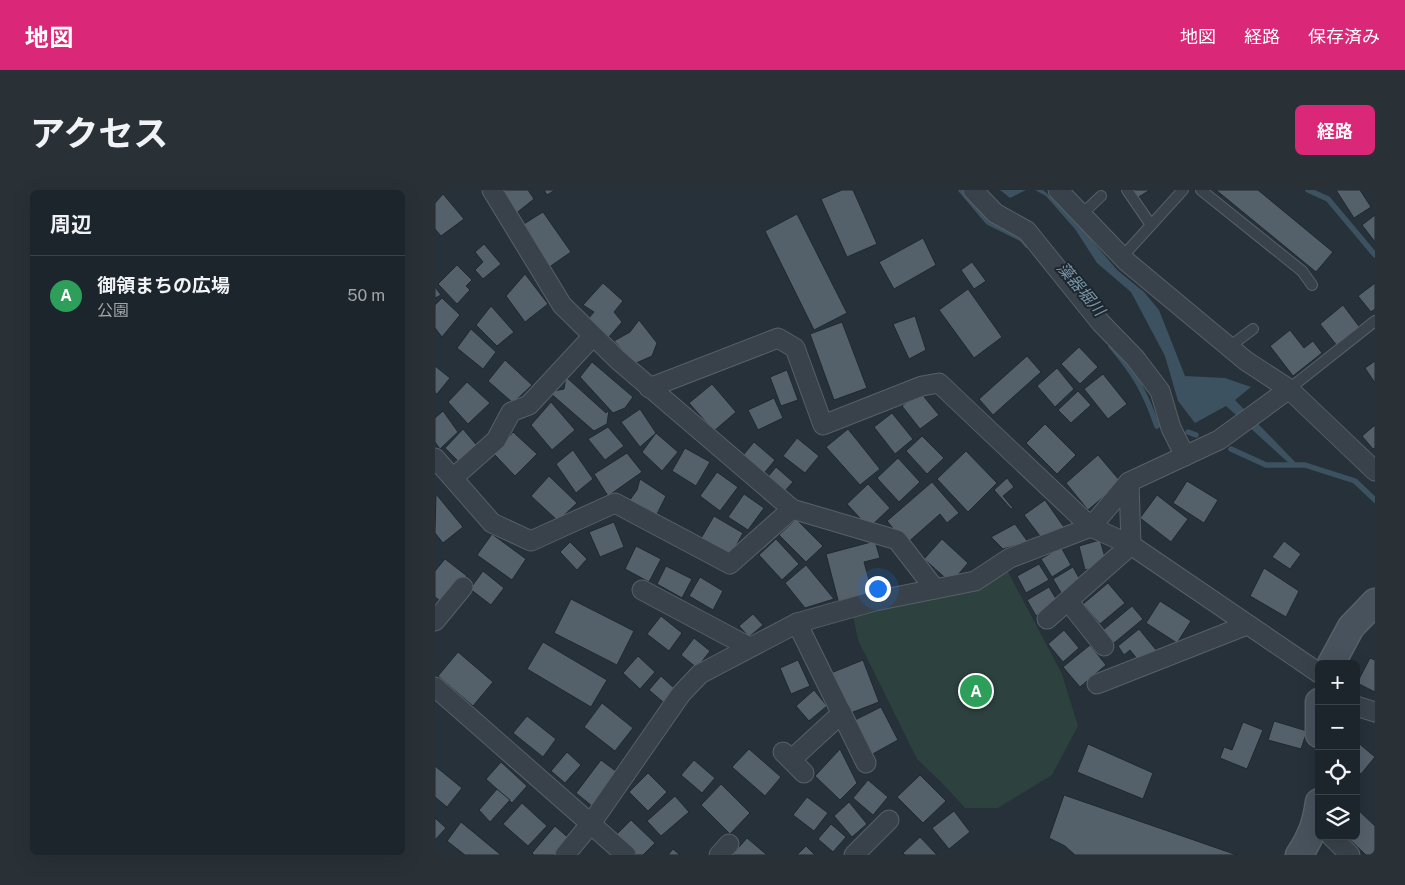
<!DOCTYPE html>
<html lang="ja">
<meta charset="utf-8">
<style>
body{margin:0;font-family:"Public Sans","Noto Sans JP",sans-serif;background:#293137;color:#f1f3f6}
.controls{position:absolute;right:15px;bottom:15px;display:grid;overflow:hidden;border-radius:8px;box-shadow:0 5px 20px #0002}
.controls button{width:45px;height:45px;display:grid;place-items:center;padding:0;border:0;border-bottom:1px solid #3a4247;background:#1c252b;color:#f1f3f6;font:25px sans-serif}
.you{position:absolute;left:442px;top:398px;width:18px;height:18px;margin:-12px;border:4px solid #fff;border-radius:50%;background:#1a73e8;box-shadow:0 0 0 8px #1a73e833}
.badge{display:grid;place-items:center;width:32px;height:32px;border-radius:50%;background:#db2777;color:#fff;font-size:16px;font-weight:700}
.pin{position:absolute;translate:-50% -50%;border:2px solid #fff;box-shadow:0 1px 5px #0006}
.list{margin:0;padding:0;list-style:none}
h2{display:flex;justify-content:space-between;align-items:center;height:65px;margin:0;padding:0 20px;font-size:21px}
h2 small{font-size:16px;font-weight:400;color:#a0a5a9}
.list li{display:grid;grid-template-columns:32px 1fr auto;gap:15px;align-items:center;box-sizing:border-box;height:80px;padding:0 20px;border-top:1px solid #3a4247}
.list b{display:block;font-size:19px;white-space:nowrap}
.list p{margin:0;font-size:16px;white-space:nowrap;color:#a0a5a9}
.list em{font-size:16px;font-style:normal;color:#a0a5a9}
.icon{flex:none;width:28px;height:28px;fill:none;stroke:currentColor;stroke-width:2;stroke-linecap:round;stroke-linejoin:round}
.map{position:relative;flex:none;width:940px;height:665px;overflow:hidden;border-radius:8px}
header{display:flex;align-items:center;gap:30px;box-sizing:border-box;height:70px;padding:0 25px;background:#db2777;color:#fff}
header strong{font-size:24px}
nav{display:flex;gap:28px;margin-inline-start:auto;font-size:18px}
.intro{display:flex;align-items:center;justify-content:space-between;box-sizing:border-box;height:120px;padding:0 30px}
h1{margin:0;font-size:35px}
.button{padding:12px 22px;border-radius:8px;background:#db2777;color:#fff;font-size:18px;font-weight:700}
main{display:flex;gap:30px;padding:0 30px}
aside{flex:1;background:#1c252b;border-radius:8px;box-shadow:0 5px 20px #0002}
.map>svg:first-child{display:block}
</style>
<header>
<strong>地図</strong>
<nav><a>地図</a><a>経路</a><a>保存済み</a></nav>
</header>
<div class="intro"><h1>アクセス</h1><a class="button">経路</a></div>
<main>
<aside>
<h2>周辺<small></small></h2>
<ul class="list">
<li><span class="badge" style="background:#2e9e5b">A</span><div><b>御領まちの広場</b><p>公園</p></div><em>50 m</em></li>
</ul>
</aside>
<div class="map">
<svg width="940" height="665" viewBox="0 0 940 665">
<rect width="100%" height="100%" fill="#263139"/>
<!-- green -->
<path fill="#2d413e" d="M 571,378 L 627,484 L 643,536 L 617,585 L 563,618 L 530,618 L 509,595 L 482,569 L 423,450 L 418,425 Z"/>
<!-- water -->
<g fill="#3d5260">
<path d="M 565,0 L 591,0 L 575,8 Z"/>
<path d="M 600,0 L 608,0 L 633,22 L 682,80 L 709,102 L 724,120 L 750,186 L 790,188 L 816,197 L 800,210 L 863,275 L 856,275 L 791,216 L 760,233 L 743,211 L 730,166 L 696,102 L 662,73 L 640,39 L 611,6 Z"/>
</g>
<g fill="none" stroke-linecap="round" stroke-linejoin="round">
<!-- stream -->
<g stroke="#3d5260" stroke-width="5.5">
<path d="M 526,0 L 553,32 L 587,49 L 592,55"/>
<path d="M 873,0 L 893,9 L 940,65"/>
<path d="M 676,156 C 700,184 710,202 722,236"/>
<path d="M 753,242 L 761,245"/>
<path d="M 796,259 L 831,275 L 870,275 L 920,291 L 940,310"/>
</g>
</g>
<!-- building -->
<g fill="#54606a" stroke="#202931">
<path d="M 64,0 L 93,0 L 99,9 L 79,25 Z"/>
<path d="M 109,0 L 120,0 L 112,5 Z"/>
<path d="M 407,0 L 418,0 L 442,54 L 412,67 L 386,9 Z"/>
<path d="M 696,0 L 715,0 L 702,8 Z"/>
<path d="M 781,0 L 823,0 L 898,62 L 881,82 Z"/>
<path d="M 901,0 L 925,0 L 936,17 L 919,28 Z"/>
<path d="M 8,4 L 29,29 L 6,46 L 0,39 L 0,13 Z"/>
<path d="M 108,22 L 136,62 L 110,80 L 84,37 Z"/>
<path d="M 362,24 L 412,123 L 379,140 L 330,41 Z"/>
<path d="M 940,25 L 940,52 L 927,35 Z"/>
<path d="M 488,48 L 501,75 L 459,99 L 444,72 Z"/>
<path d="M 49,54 L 66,74 L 48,89 L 40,80 L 48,72 L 40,62 Z"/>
<path d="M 537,72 L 551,91 L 539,99 L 526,80 Z"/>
<path d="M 22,75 L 37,90 L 31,96 L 35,100 L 22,114 L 3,94 Z"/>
<path d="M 90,84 L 113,114 L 90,132 L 71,106 Z"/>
<path d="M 168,93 L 188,111 L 179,122 L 187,132 L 173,148 L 153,129 L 159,122 L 148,115 Z"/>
<path d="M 940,93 L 940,119 L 936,122 L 923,106 Z"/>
<path d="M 0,97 L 6,105 L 0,108 Z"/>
<path d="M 533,99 L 567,147 L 539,168 L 504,120 Z"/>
<path d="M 7,108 L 25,125 L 7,147 L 0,138 L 0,115 Z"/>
<path d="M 908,115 L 926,139 L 903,157 L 885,134 Z"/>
<path d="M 56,116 L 79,142 L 62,156 L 41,135 Z"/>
<path d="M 480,126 L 491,160 L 474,169 L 458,134 Z"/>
<path d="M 204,130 L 222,153 L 217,166 L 199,174 L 179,151 L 195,142 Z"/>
<path d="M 407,132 L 432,198 L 399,210 L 375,144 Z"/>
<path d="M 36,139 L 61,162 L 48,179 L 22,158 Z"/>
<path d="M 855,140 L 869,158 L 878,151 L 887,163 L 858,186 L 835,156 Z"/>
<path d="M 644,157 L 663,177 L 645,194 L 626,174 Z"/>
<path d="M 592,166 L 606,182 L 558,225 L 544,209 Z"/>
<path d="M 70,170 L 97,195 L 78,213 L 53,191 Z"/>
<path d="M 940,171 L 940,193 L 930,178 Z"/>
<path d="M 157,172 L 198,207 L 190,218 L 178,223 L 145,187 Z"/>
<path d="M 0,176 L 15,188 L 2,204 L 0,203 Z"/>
<path d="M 622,178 L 639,199 L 620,217 L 602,196 Z"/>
<path d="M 352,180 L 363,210 L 346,216 L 335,187 Z"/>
<path d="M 668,184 L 692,214 L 673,229 L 649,199 Z"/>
<path d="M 131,187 L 171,223 L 174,220 L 172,234 L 159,241 L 114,202 L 129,199 Z"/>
<path d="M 32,192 L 55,213 L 33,234 L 13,212 Z"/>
<path d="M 277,194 L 301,222 L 279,241 L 254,213 Z"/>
<path d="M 643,201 L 656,215 L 636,233 L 623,220 Z"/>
<path d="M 485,202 L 504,225 L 485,239 L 467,216 Z"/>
<path d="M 339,208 L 348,228 L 323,240 L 313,220 Z"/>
<path d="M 116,212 L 140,240 L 117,260 L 96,235 Z"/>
<path d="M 205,219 L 221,243 L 205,257 L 186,232 Z"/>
<path d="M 8,221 L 23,242 L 5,259 L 0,252 L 0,228 Z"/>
<path d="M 457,223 L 478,249 L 460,264 L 439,237 Z"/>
<path d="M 610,234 L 641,265 L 622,284 L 591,253 Z"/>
<path d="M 940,235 L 940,258 L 938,259 L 927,246 Z"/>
<path d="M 173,237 L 189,256 L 170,270 L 153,249 Z"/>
<path d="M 28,239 L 44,258 L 25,273 L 10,258 Z"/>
<path d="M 413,239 L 445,279 L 425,295 L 391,257 Z"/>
<path d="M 78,242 L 102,264 L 80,286 L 59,264 Z"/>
<path d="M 221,243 L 243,262 L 227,281 L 207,262 Z"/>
<path d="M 487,246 L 509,268 L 492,284 L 471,261 Z"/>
<path d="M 362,248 L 384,266 L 370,283 L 348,266 Z"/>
<path d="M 319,252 L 340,270 L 326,287 L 305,269 Z"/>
<path d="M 250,258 L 275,272 L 261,296 L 237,281 Z"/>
<path d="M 138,260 L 158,289 L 141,303 L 121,274 Z"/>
<path d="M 531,261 L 562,293 L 533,322 L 502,289 Z"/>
<path d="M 192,263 L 207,282 L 173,306 L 159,284 Z"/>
<path d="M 663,265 L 686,292 L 653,320 L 631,293 Z"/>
<path d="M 463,268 L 485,292 L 464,312 L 442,288 Z"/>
<path d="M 341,277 L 358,292 L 348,303 L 331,289 Z"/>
<path d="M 282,282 L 303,297 L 285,321 L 265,306 Z"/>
<path d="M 114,286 L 142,313 L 123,331 L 96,306 Z"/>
<path d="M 572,288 L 579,297 L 568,306 L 578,318 L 576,319 L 559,300 Z"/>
<path d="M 205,289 L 231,306 L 221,326 L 194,311 L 202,300 Z"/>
<path d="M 752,291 L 783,310 L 769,333 L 738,313 Z"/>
<path d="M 497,292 L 524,323 L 512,333 L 505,324 L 471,354 L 452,331 Z"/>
<path d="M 433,294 L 455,318 L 434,338 L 412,314 Z"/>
<path d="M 1,304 L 28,337 L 8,353 L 0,343 Z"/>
<path d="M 309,304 L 329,318 L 313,340 L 293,327 Z"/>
<path d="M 722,305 L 753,329 L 736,352 L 705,328 Z"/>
<path d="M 610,310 L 631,340 L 611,354 L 589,325 Z"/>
<path d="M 279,326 L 308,343 L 295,367 L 265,350 Z"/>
<path d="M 361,329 L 388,356 L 371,372 L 344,345 Z"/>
<path d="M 179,332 L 189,357 L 165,367 L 154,342 Z"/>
<path d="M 580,334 L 593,352 L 568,359 L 556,347 Z"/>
<path d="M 57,344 L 91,369 L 77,390 L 42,365 Z"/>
<path d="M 341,349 L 364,374 L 347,390 L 324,365 Z"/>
<path d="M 507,349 L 533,373 L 516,393 L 489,369 Z"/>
<path d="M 665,350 L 672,374 L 650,380 L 644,356 Z"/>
<path d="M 440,351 L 445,368 L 429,372 L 438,404 L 404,414 L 391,364 Z"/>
<path d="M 849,351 L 866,364 L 855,379 L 837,367 Z"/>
<path d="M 135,352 L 152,369 L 142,380 L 125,362 Z"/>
<path d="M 201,356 L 226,369 L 214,392 L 190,379 Z"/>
<path d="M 626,357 L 636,375 L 617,387 L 606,369 Z"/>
<path d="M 10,369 L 32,386 L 9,414 L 0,407 L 0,381 Z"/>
<path d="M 604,374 L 614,390 L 591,403 L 582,386 Z"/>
<path d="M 371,375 L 399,409 L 370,418 L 350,393 Z"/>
<path d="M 231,376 L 257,389 L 247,408 L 222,394 Z"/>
<path d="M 638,377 L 648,395 L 628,406 L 618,389 Z"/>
<path d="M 829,378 L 864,401 L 851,427 L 815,406 Z"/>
<path d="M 48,381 L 69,398 L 56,415 L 35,399 Z"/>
<path d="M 265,387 L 288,401 L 278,420 L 254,406 Z"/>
<path d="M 673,393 L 690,413 L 665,434 L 648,414 Z"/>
<path d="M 614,397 L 624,414 L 601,426 L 592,410 Z"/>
<path d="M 136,409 L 199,441 L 182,475 L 119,443 Z"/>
<path d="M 725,411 L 756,431 L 742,453 L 711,433 Z"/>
<path d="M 697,416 L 708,429 L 679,453 L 668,440 Z"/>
<path d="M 318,424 L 328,435 L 314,447 L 304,436 Z"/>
<path d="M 226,426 L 247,443 L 234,461 L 212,444 Z"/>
<path d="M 704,439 L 726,466 L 706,474 L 695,460 L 689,465 L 683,456 Z"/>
<path d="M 629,440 L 644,458 L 628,472 L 613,454 Z"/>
<path d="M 259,448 L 275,461 L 262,478 L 246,465 Z"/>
<path d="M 108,452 L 172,490 L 156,517 L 92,479 Z"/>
<path d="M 655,455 L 671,475 L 645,497 L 628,477 Z"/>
<path d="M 23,462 L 58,492 L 38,516 L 3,486 Z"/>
<path d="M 203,466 L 220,482 L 205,499 L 188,483 Z"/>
<path d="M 935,468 L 940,470 L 940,502 L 922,493 Z"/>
<path d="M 363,470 L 375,496 L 356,504 L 345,478 Z"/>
<path d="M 428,470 L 444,512 L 413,524 L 396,483 Z"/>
<path d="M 226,486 L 240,499 L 228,512 L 214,500 Z"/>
<path d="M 379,500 L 392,516 L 374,531 L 361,516 Z"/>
<path d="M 167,513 L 198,538 L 180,561 L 149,537 Z"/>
<path d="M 446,517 L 463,550 L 434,566 L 416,532 Z"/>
<path d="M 92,526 L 121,549 L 108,567 L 78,543 Z"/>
<path d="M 839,531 L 872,541 L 866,559 L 833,550 Z"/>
<path d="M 808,532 L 828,540 L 812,579 L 785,568 L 789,557 L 797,560 Z"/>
<path d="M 921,551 L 940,567 L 926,584 L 921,581 Z"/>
<path d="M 653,554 L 718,583 L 708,609 L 642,582 Z"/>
<path d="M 314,559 L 346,587 L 330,606 L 297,577 Z"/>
<path d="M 405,559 L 422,593 L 405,610 L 380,586 Z"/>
<path d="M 132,562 L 146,575 L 130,593 L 116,581 Z"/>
<path d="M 166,570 L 182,582 L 157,616 L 141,603 Z"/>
<path d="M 259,570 L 280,588 L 267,603 L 246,585 Z"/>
<path d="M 66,572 L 92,596 L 77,613 L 51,589 Z"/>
<path d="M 0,576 L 27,598 L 12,617 L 0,607 Z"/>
<path d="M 213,583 L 232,602 L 213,621 L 194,602 Z"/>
<path d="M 485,585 L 511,611 L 488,633 L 462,607 Z"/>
<path d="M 433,590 L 453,607 L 438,625 L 418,608 Z"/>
<path d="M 286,594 L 315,623 L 295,644 L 266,615 Z"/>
<path d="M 62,599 L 75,610 L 55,632 L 44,620 Z"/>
<path d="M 629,605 L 802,665 L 640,665 L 630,656 L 614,648 Z"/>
<path d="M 240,606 L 254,622 L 226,646 L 212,631 Z"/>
<path d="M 372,607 L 393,623 L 379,641 L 358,625 Z"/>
<path d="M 414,612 L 432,634 L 417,647 L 399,626 Z"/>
<path d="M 87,613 L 112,636 L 93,656 L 68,634 Z"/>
<path d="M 921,618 L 940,636 L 940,665 L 931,665 L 911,646 L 921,646 Z"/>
<path d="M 519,621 L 535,642 L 514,659 L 497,638 Z"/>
<path d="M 0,628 L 11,638 L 0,650 Z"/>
<path d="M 196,630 L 220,653 L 208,665 L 202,665 L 181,645 Z"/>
<path d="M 26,632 L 66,665 L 30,665 L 12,651 Z"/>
<path d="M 396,634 L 411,647 L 398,662 L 383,649 Z"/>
<path d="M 120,636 L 138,652 L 126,665 L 99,665 L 97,663 Z"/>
<path d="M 485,647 L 502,665 L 470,665 L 468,663 Z"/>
<path d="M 312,648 L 332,665 L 297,665 Z"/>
<path d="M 371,656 L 380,665 L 362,665 Z"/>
<path d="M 238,659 L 245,665 L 233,665 Z"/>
</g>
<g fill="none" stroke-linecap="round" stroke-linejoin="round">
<!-- lane casing -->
<g stroke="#576068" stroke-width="12">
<g id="lane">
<path d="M 692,0 L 716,35"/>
<path d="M 766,0 L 867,81 L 877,95"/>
<path d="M 646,25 L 666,6"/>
<path d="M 687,67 L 748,0"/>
<path d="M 794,157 L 818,139"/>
<path d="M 854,199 L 940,131"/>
</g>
</g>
<!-- street casing -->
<g stroke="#576068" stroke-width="21">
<g id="street">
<path d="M 57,0 L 127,115 L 183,170 L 357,319 L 462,350 L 500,399"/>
<path d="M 538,0 L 560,23 L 592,41 L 666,133 L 700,168 L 725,201 L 736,238 L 750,266"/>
<path d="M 623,0 L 692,72 L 811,171 L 854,199 L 940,281"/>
<path d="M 214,198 L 343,148 L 360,158 L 388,235 L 487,196 L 504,193 L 656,337 L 696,355 L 884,483"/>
<path d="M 0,268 L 57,333 L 96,351 L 180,313 L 295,374 L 357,319"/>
<path d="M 18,288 L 61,250 L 76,222 L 94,215 L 158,146"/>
<path d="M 207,400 L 314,457"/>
<path d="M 633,411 L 669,456"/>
<path d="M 612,429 L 696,355 L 694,292"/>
<path d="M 0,431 L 28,397"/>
<path d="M 362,433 L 431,573"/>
<path d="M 662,494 L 812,435"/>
<path d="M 0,497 L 191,665"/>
<path d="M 921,516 L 940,522"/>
<path d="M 348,562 L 369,583"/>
<path d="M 357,569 L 407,523"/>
<path d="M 896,646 L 915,665"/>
<path d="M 130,665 L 157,632 L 246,504 L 265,484 L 362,433 L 440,411 L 540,391 L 575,368 L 656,337 L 694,292 L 784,250 L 854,199"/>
<path d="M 284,665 L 294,654"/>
<path d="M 419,665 L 454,630"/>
</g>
</g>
<!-- secondary casing -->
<g stroke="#576068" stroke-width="29">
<g id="secondary">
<path d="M 896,474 L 916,437 L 940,412"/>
<path d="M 884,512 L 884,544"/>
<path d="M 864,665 C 876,648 881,633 884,612"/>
</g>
</g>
<!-- lane -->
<use href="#lane" stroke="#39424a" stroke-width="10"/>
<!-- street -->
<use href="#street" stroke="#39424a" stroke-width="19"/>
<!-- secondary -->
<use href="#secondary" stroke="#48525c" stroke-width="26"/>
</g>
<g text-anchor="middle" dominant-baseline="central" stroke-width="4" stroke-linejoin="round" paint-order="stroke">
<!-- water labels -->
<g font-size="16" font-style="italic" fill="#7893a5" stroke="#1e272f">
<text transform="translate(646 99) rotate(50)">藻器堀川</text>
</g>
</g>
</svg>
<div class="controls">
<button>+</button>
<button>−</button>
<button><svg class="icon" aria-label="locate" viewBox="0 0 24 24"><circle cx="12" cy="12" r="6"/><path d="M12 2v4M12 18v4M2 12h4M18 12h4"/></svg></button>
<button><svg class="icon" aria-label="layers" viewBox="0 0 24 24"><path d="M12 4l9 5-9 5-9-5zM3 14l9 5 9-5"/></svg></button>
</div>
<div class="you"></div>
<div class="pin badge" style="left:541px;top:501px;background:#2e9e5b">A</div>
</div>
</main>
